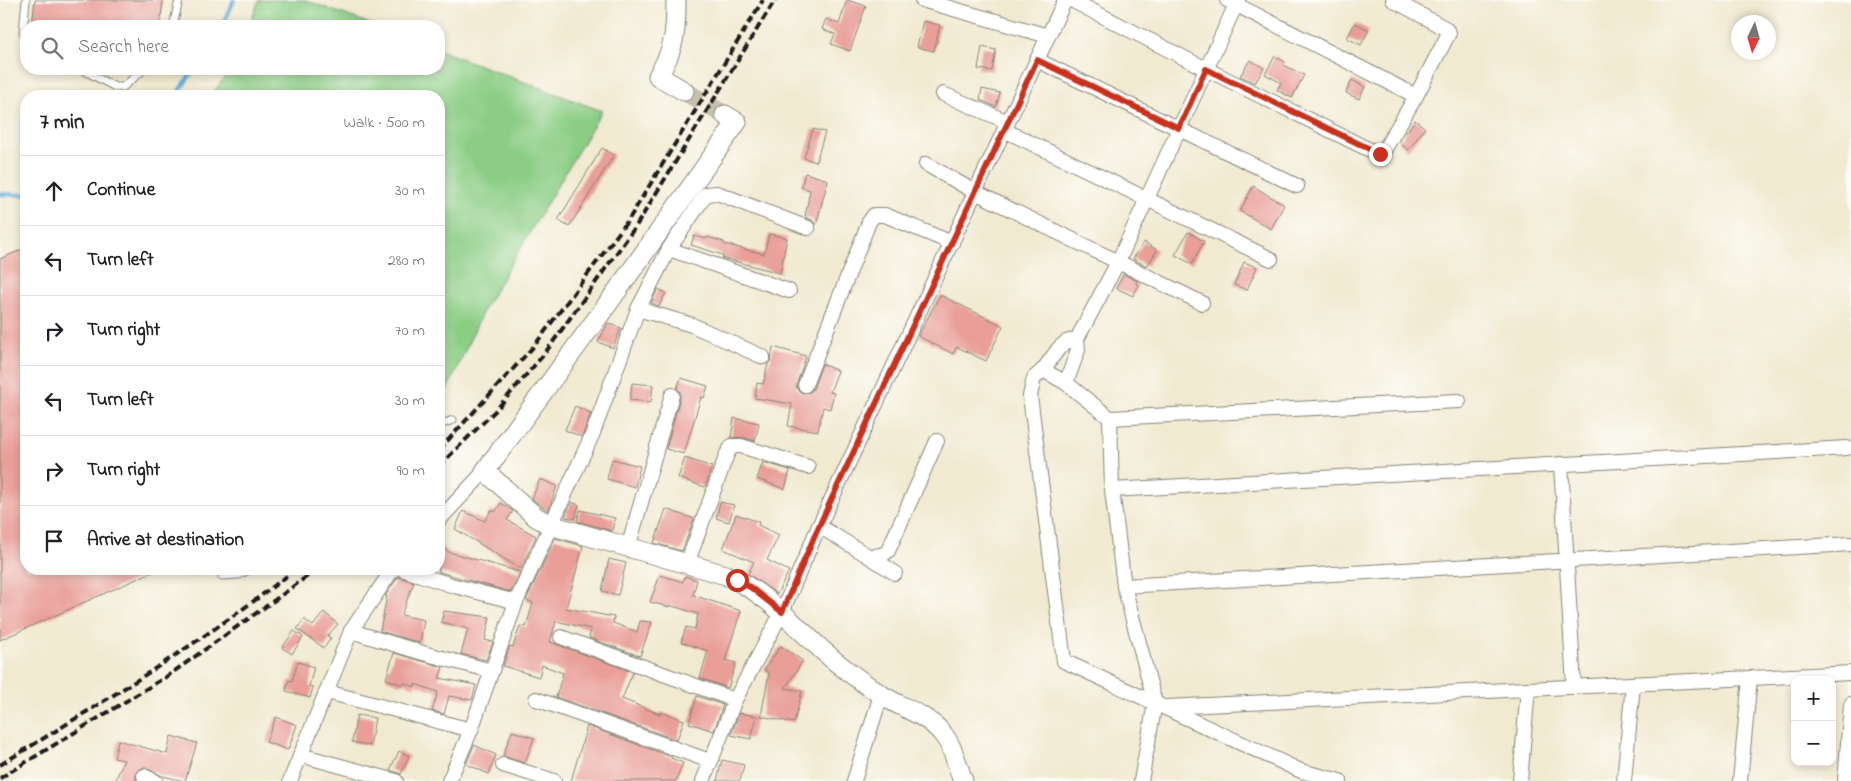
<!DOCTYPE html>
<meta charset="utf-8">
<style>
body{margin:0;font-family:"Indie Flower",sans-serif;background:#f6f6f6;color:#202124}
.controls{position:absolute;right:15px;bottom:15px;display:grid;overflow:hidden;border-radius:10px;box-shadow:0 2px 8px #0003}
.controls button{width:45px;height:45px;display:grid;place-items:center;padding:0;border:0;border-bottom:1px solid #e0e0e0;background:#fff;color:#202124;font:25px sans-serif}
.compass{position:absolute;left:1731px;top:15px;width:45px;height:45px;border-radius:50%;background:#fff;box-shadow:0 2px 8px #0003;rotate:185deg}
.stop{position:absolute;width:15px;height:15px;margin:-11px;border:4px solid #c8321e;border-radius:50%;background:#fff}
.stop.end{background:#c8321e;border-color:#fff;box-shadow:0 1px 5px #0008}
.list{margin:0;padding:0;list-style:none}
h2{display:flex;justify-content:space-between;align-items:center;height:65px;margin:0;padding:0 20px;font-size:21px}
h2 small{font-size:16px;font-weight:400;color:#757577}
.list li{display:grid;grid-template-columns:32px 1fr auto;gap:15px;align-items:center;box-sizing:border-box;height:70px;padding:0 20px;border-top:1px solid #e0e0e0}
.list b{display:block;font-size:19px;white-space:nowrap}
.list em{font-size:16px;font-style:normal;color:#757577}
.icon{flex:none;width:28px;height:28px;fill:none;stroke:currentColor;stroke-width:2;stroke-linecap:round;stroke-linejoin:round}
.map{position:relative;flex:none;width:1851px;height:781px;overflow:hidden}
.search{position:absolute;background:#fff;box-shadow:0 2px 8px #0003;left:20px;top:20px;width:425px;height:55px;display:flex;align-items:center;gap:12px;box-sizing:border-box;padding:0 18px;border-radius:20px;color:#757577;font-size:19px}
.panel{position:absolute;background:#fff;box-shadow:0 2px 8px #0003;left:20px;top:90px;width:425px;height:485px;border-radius:20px}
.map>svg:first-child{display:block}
</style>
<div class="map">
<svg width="1851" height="781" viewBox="0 0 1851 781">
<rect width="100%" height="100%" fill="#fdfcf7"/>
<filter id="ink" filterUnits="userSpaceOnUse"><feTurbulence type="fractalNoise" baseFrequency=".02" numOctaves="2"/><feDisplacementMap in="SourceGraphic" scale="10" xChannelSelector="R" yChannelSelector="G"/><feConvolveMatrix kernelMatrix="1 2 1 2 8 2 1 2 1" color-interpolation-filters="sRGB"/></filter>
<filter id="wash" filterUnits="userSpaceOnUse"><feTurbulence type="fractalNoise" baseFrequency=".0096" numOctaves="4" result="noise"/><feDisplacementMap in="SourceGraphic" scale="20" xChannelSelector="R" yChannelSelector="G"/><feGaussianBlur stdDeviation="1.12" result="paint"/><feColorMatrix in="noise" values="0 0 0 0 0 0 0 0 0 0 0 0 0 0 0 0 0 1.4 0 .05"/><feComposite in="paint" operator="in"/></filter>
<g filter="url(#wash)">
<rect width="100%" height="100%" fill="#f1ead1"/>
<!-- green -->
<g fill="#8bcd85" stroke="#547450">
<path d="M 259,0 L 305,0 L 376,26 L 249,26 Z"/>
<path d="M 439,50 L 602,111 L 484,309 L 439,408 L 439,96 L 210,96 L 232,69 L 439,69 Z"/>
</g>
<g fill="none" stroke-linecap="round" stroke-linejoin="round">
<!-- stream -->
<g stroke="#65aadb" stroke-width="4.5">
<path d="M 222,26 L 234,0"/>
<path d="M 176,96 L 194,69"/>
<path d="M 0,194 L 26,195"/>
</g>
</g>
<g id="blocks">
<!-- building -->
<g fill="#e99e98">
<path d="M 35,0 L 163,0 L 160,26 L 32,26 Z"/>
<path d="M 847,0 L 866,6 L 850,51 L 831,44 L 835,34 L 822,29 L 826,19 L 839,24 Z"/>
<path d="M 923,21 L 940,25 L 934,51 L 917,47 Z"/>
<path d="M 1355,23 L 1369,30 L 1361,45 L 1347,38 Z"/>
<path d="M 982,47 L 996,50 L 992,71 L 978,69 Z"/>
<path d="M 1275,56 L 1285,62 L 1283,65 L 1304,75 L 1292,98 L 1277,90 L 1281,83 L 1265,74 Z"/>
<path d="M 1250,60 L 1264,68 L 1255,83 L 1240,76 Z"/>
<path d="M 1352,80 L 1365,87 L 1359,99 L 1346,93 Z"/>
<path d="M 982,89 L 1000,93 L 996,107 L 980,100 Z"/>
<path d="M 1415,120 L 1425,128 L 1408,150 L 1399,142 Z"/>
<path d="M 813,129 L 825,132 L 816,162 L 804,158 Z"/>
<path d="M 602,148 L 614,155 L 569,227 L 558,220 Z"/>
<path d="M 805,173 L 828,180 L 816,225 L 812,220 L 805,217 L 810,190 L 801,187 Z"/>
<path d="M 1253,186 L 1284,205 L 1271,229 L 1240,211 Z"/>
<path d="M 1188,232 L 1204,241 L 1192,264 L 1175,255 Z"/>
<path d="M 769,234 L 787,238 L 780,273 L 722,258 L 723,255 L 691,245 L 694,236 L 706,239 L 707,237 L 724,242 L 724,244 L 764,254 Z"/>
<path d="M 1144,242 L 1157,250 L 1147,266 L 1133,259 Z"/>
<path d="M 26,248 L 26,569 L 159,569 L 0,640 L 0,259 Z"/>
<path d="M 1244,262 L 1257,267 L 1247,290 L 1234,285 Z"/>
<path d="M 1124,274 L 1137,281 L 1136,284 L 1139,285 L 1133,296 L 1116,288 Z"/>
<path d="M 658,289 L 666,293 L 659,306 L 651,303 Z"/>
<path d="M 940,295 L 1003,326 L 986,361 L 957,347 L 953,354 L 918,336 Z"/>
<path d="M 608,323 L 621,328 L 613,348 L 598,342 Z"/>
<path d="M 773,347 L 806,356 L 796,386 L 798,390 L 802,393 L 810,392 L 813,389 L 822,364 L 838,371 L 830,392 L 834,393 L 830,409 L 823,407 L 818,431 L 788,426 L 792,404 L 755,398 L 757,383 L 763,384 L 768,364 L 771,360 Z"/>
<path d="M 681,378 L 708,386 L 704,398 L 701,397 L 684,454 L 666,449 L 680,397 L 680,392 L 677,388 Z"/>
<path d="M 632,383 L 653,385 L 651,402 L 630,400 Z"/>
<path d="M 575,406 L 591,413 L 582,437 L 565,430 Z"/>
<path d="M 734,418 L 759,423 L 755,441 L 741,437 L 731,438 Z"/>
<path d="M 685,458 L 712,467 L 705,487 L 678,478 Z"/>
<path d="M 612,459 L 640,466 L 635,487 L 607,479 Z"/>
<path d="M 763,462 L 790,470 L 785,489 L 757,479 Z"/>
<path d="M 540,479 L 557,486 L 548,511 L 532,499 Z"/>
<path d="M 571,502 L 579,505 L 575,519 L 565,517 Z"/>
<path d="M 720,502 L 734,505 L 729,522 L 716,518 Z"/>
<path d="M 501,503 L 513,511 L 507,520 L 536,536 L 521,569 L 455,529 L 463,511 L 485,521 L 491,510 L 495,512 Z"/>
<path d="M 666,509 L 694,519 L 682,551 L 654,543 Z"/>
<path d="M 580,510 L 615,518 L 612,531 L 577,521 Z"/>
<path d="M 736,514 L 759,522 L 758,525 L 779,535 L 767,560 L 789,571 L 777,594 L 748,574 L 754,562 L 723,549 Z"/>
<path d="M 555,538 L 583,546 L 566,608 L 614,617 L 613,623 L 637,632 L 640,621 L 652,622 L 640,656 L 589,638 L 591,629 L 556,621 L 550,642 L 633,672 L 622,699 L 660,714 L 661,712 L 684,720 L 677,740 L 556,697 L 563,673 L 542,665 L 539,677 L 503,666 L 510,646 L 513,647 L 520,626 L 526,627 L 533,603 L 526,600 Z"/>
<path d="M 439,545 L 449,552 L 520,572 L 511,592 L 439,572 Z"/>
<path d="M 609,559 L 626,563 L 618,595 L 602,591 Z"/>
<path d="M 660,575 L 683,582 L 685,576 L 697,580 L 693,595 L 741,611 L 725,660 L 736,663 L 728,688 L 700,678 L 708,651 L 681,642 L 686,627 L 695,629 L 698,614 L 669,605 L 669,607 L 650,602 Z"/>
<path d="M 398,577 L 414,582 L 401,615 L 424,620 L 420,643 L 380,631 L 387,596 L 385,596 Z"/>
<path d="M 444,611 L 490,617 L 485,640 L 493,642 L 486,660 L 461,654 L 468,629 L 441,622 Z"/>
<path d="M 324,612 L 338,624 L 327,636 L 331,638 L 324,648 L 297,629 L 304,619 L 313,626 Z"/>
<path d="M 294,631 L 303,637 L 292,654 L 282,648 Z"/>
<path d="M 781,646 L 803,661 L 785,688 L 802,691 L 794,723 L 761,716 L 769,673 L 764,670 Z"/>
<path d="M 394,653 L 443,667 L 439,678 L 476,685 L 472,700 L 449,696 L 444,714 L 432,711 L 438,692 L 415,684 L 415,687 L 404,683 L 403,685 L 386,679 Z"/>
<path d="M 298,662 L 314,667 L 309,686 L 313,687 L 310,698 L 286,691 L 289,680 L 292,681 Z"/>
<path d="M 697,696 L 723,705 L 714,731 L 689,723 Z"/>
<path d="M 739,713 L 757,716 L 751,739 L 731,735 Z"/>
<path d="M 357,715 L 375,718 L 370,746 L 352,742 Z"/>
<path d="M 276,717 L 297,725 L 288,750 L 266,742 Z"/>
<path d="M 587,726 L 672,757 L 671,758 L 683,763 L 676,781 L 571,781 Z"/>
<path d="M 512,731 L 534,738 L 525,763 L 503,756 Z"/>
<path d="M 171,736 L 197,743 L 185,781 L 162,776 L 144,767 L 136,772 L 136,781 L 115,781 L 124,760 L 114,758 L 118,740 L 167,754 Z"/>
<path d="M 474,745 L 496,755 L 489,774 L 466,764 Z"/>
<path d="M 399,751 L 409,756 L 401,774 L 390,770 Z"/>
<path d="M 722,760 L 744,765 L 740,781 L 717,781 Z"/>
</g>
</g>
</g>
<g filter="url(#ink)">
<use href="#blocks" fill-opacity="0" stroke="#868376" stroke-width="1"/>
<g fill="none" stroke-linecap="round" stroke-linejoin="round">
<!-- secondary-tunnel -->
<path stroke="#c6c1ad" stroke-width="19" stroke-dasharray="19 9" stroke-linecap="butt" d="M 684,91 L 725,115"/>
<!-- lane casing -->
<g stroke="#868376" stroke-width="9">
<g id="lane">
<path d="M 173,26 L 179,0"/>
<path d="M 26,39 L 23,32 L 26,0"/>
<path d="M 81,69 L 115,87 L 123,87 L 144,69"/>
<path d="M 439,425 L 453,420"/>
<path d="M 222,576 L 239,575 L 251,569"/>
</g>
</g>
<!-- street casing -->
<g stroke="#868376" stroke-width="16">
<g id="street">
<path d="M 922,0 L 1048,36"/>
<path d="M 1071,0 L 1206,69 L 1380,155 L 1383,152 L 1416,96 L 1449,33 L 1445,28 L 1393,0"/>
<path d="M 1227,0 L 1416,96"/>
<path d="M 1238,0 L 1118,262 L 1077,339 L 1066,342 L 1059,348 L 1043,370 L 1034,378 L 1030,396 L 1064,661 L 1301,771 L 1340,781"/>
<path d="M 1037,60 L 1297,186"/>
<path d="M 943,94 L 1008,122"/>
<path d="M 1004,130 L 1271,259"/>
<path d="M 926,164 L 975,192 L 1202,303"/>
<path d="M 669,249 L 789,291"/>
<path d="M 638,309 L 692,325 L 763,357"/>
<path d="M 1077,339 L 1078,350 L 1066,383 L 1110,418 L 1112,490 L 1124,586 L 1155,703 L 1141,781"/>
<path d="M 1043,370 L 1066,383"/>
<path d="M 805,385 L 869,222 L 874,215 L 885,215 L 952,243"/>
<path d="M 1110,418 L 1459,401"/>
<path d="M 1561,464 L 1574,687"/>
<path d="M 1112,490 L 1847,448"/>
<path d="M 439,520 L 485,471"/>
<path d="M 819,526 L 870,557 L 884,554 L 888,551 L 937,441"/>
<path d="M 628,548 L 672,395"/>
<path d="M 870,557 L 895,573"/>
<path d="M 687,564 L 727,454 L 732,446 L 741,446 L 808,467"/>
<path d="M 402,569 L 451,585 L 516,602"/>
<path d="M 1124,586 L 1851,544"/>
<path d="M 351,631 L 423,653 L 492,671"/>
<path d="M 561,637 L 735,700"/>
<path d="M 327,692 L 471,730"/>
<path d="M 536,699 L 710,761"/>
<path d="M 1167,707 L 1851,673"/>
<path d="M 300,755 L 396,781"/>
<path d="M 503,765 L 554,781"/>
<path d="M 144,776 L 155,781"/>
<path d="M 290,781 L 351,631 L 393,569"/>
<path d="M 449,781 L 471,730 L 516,602 L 593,433 L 638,309 L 669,249 L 706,194 L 717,193 L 808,228"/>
<path d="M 703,781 L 735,700 L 782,612 L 819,526 L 1065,0"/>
<path d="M 854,781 L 881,695"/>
<path d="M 1520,781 L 1528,689"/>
<path d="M 1624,781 L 1633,684"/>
<path d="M 1740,781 L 1750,678"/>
<path d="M 1845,781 L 1851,704"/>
</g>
</g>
<!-- secondary casing -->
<g stroke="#868376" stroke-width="21">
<g id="secondary">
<path d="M 676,0 C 676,32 675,48 658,76 L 684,91"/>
<path d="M 725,115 L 737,122 L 612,298 L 485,471 L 536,517 L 550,525 L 726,575 C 765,592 791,622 822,650 C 840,666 860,681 880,694 C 899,707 926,714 941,732 C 953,745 957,765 963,781"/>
</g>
</g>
<!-- lane -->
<use href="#lane" stroke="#fff" stroke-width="7"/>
<!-- street -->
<use href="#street" stroke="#fff" stroke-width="14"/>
<!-- secondary -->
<use href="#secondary" stroke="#fff" stroke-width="19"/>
<!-- rail -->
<g stroke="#1c1c1c" stroke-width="4" stroke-dasharray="8 4" stroke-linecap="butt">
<path d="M 439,450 L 534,346 L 629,219 L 763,0"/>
<path d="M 439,466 L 496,410 L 545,353 L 636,226 L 775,0"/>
<path d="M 0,765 C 101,703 203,642 296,569"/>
<path d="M 0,778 L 169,675 L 272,602 L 317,569"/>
</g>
</g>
</g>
<g fill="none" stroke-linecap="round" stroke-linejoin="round" filter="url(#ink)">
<!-- route -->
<path stroke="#c8321e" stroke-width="6" d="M 737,580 L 750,587 L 782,612 L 819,526 L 1037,60 L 1179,128 L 1206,69 L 1380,154"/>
</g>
</svg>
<div class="controls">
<button>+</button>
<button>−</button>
</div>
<svg class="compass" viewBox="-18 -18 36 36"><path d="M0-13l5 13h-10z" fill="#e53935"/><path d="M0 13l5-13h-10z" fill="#757577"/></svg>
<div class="stop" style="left:737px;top:580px"></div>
<div class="stop end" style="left:1380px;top:154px"></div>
<div class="search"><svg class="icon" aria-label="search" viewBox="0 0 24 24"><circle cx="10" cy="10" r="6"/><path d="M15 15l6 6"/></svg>Search here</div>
<section class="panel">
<h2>7 min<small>Walk · 500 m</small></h2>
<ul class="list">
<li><svg class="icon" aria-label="ahead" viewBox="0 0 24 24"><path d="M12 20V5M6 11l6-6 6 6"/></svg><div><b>Continue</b></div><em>30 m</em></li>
<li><svg class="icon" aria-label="left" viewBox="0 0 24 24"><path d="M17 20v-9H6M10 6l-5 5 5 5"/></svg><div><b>Turn left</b></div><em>280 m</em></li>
<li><svg class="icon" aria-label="right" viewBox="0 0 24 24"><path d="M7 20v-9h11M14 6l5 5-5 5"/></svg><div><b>Turn right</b></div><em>70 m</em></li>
<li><svg class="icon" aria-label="left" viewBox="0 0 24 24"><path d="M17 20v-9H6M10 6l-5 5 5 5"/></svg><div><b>Turn left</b></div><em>30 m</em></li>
<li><svg class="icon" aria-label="right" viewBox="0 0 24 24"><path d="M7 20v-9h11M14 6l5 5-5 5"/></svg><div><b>Turn right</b></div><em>90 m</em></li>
<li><svg class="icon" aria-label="arrive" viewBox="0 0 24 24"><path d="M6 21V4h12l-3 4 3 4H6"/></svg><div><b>Arrive at destination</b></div></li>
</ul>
</section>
</div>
